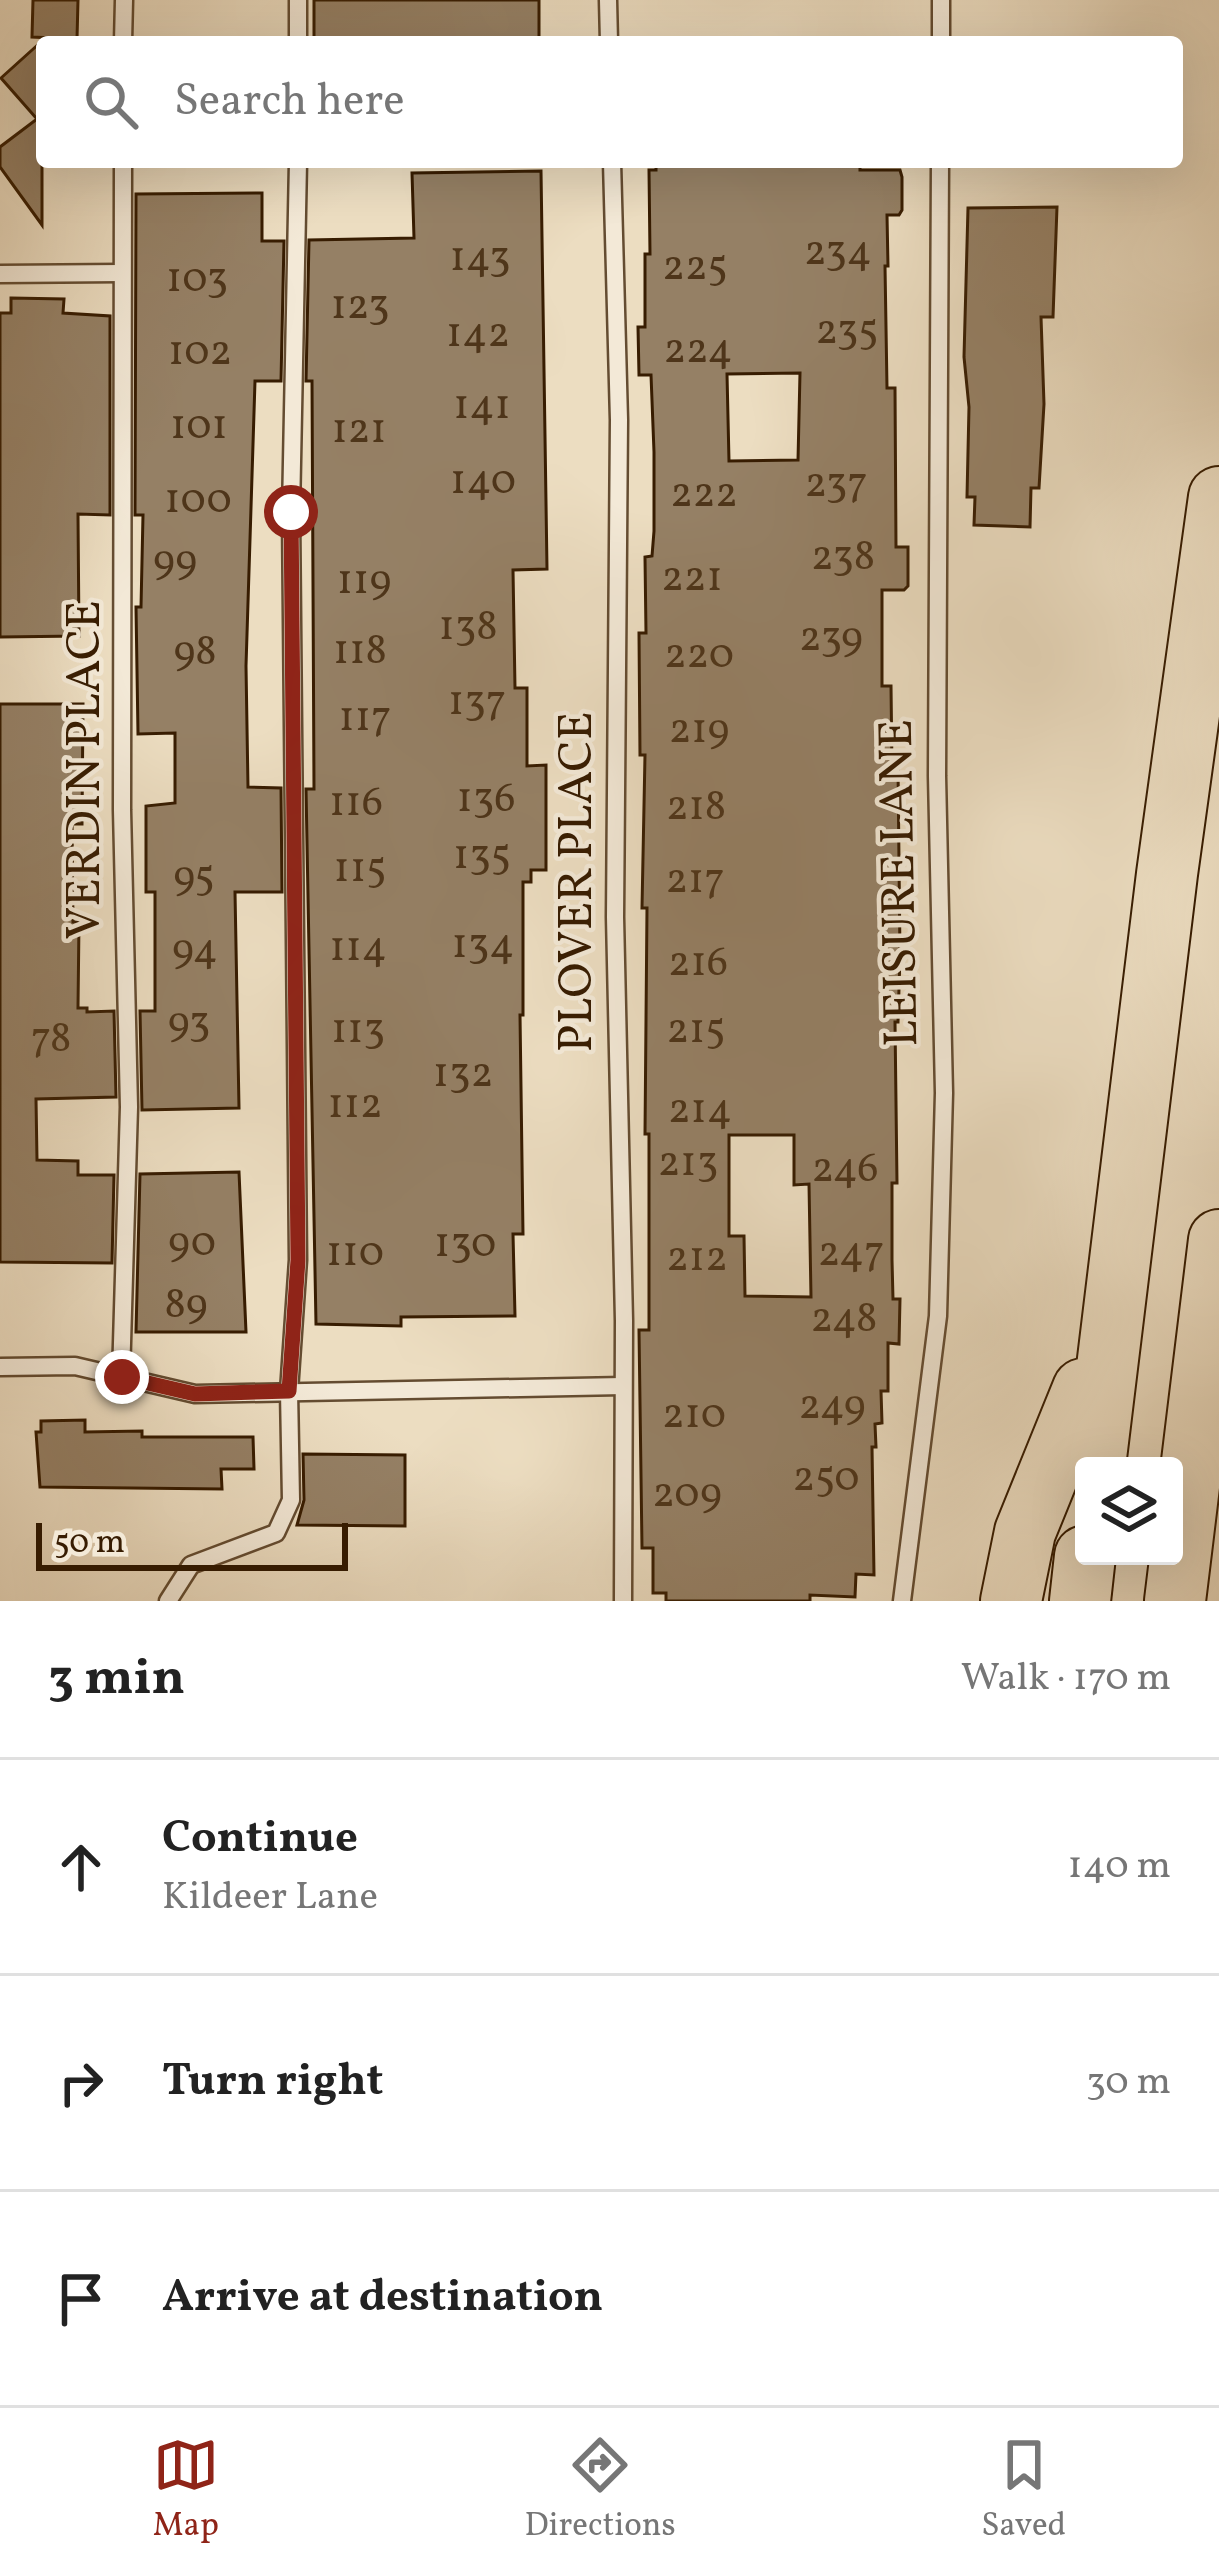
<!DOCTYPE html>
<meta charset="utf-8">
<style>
body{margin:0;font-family:Vollkorn,serif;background:#f6f6f6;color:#222}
.controls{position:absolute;right:36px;bottom:36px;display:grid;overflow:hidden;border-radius:12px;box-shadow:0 12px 48px #0002}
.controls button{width:108px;height:108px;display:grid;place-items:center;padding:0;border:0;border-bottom:3px solid #e0e0e0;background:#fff;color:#222;font:60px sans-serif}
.scale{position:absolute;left:36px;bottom:30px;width:312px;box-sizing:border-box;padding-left:12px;border:6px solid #371c01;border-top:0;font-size:33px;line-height:42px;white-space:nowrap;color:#371c01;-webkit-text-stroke:9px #f3e9d7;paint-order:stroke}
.stop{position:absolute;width:36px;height:36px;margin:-27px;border:9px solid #8f2418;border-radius:50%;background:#fff}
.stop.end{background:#8f2418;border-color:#fff;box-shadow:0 3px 12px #0008}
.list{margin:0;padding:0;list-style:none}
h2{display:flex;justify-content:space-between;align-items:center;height:156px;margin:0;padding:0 48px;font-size:51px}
h2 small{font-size:39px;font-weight:400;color:#767676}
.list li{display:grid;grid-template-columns:78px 1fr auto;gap:36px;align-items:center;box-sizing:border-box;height:216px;padding:0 48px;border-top:3px solid #e0e0e0}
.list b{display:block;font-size:45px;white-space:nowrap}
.list p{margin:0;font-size:39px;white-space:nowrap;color:#767676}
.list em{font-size:39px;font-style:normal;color:#767676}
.icon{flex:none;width:66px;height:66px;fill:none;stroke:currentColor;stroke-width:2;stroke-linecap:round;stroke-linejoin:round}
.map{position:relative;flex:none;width:1219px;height:1601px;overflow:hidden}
.search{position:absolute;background:#fff;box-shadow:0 12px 48px #0002;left:36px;right:36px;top:36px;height:132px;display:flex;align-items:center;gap:30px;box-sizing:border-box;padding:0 42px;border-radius:12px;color:#767676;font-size:45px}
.sheet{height:804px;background:#fff}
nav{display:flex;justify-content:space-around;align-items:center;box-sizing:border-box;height:168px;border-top:3px solid #e0e0e0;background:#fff;font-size:33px;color:#767676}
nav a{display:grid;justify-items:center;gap:6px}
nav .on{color:#8f2418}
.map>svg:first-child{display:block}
</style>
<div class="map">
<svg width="1219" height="1601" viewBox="0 0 1219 1601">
<rect width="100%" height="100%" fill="#ecddc1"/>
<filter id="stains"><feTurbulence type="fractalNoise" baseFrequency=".00167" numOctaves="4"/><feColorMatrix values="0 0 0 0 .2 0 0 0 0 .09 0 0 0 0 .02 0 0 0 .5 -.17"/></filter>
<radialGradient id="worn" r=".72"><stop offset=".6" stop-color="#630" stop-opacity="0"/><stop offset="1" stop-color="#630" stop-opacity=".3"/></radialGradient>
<!-- building -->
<g fill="#958065" stroke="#371c01" stroke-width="3" fill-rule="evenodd">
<path d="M 33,0 L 78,0 L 77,39 L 32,37 Z"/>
<rect x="314" y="0" width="225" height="42"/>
<path d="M 42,41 L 42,225 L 0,167 L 0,147 L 37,119 L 1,78 Z"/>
<path d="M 656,162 L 860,162 L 860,170 L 900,170 L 902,177 L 902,210 L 899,215 L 887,215 L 888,266 L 885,266 L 887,388 L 895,388 L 896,547 L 908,547 L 908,586 L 904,590 L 882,590 L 882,686 L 891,686 L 892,768 L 898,767 L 900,956 L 898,1022 L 895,1022 L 897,1183 L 892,1183 L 892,1260 L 893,1299 L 900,1299 L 899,1344 L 888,1343 L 888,1391 L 881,1391 L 882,1423 L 875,1424 L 876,1447 L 872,1447 L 874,1575 L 856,1574 L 855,1597 L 810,1595 L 810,1601 L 666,1601 L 666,1593 L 653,1593 L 653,1548 L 642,1548 L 639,1330 L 649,1330 L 649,1134 L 645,1134 L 647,908 L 642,908 L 645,755 L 640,755 L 639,633 L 646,633 L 645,557 L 652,556 L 654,531 L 654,452 L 651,375 L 639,375 L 638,327 L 645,327 L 645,254 L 650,254 L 649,170 L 656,170 ZM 800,373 L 798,460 L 729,461 L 727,374 ZM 729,1135 L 794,1135 L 794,1185 L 809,1184 L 811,1297 L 745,1296 L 744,1236 L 729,1236 Z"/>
<path d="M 541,171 L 547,569 L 513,570 L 515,688 L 527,688 L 527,766 L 546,765 L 546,870 L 531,870 L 531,882 L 523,882 L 523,1015 L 520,1015 L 523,1234 L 513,1234 L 515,1316 L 401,1317 L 401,1326 L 316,1324 L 306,789 L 314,789 L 312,381 L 306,381 L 309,240 L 414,238 L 412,173 Z"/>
<path d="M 262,193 L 262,241 L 284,241 L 281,381 L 255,381 L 246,666 L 248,787 L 281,788 L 282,892 L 235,892 L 239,1108 L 142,1110 L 140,1011 L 155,1011 L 155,892 L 146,892 L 146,806 L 175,803 L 175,733 L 138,734 L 136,607 L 141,607 L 143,515 L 135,515 L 136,194 Z"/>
<path d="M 1057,207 L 1053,317 L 1041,317 L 1044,404 L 1039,488 L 1031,488 L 1030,527 L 974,525 L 975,497 L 967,497 L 969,407 L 964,357 L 968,208 Z"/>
<path d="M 11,298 L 64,299 L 63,313 L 110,316 L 110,515 L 78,514 L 79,636 L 0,637 L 0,313 L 11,313 Z"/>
<path d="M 0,704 L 83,704 L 82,824 L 72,824 L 73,922 L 79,922 L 78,1008 L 87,1008 L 87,1012 L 114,1011 L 116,1097 L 36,1099 L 37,1160 L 78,1161 L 78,1175 L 114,1175 L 112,1263 L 0,1262 Z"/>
<path d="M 239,1172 L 246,1332 L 136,1332 L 140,1174 Z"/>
<path d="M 85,1420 L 85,1432 L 142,1431 L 142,1437 L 253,1437 L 254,1469 L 221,1469 L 222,1489 L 40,1487 L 36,1432 L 41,1432 L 41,1421 Z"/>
<path d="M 303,1454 L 405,1455 L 405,1526 L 297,1525 L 304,1500 Z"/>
</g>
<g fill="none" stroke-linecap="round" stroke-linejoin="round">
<!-- lane casing -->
<g stroke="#644c31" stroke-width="21">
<g id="lane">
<path d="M 298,0 L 298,42"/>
<path d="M 608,0 L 609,42"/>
<path d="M 123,42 L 124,0"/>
<path d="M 941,42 L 941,0"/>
<path d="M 612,162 L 619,420 L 615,917 L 624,1321 L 623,1601"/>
<path d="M 0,274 L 122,273"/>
<path d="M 0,1367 L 75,1366 L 195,1394 L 623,1386"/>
<path d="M 121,1377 L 129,1107 L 122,810 L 123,162"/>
<path d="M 168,1601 L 191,1565 L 276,1533 L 291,1500 L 289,1391 L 298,1260 L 291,512 L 298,162"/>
<path d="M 902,1601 L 938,1316 L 944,1093 L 937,776 L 940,162"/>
</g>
</g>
<!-- highway casing -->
<g stroke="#371c01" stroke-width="64">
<g id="highway">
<path d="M 1095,1466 L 1167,874 L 1219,497"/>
<path d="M 1011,1601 L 1025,1532 L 1083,1389"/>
<path d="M 1080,1601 L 1085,1556"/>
<path d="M 1175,1601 L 1219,1240"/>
</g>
</g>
<!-- lane -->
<use href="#lane" stroke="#f3e9d7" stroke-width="16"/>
<!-- highway -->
<use href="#highway" stroke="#ecddc1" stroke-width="60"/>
</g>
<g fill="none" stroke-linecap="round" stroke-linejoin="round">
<!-- route -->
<path stroke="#8f2418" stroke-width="15" d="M 122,1377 L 195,1394 L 289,1391 L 298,1260 L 291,512"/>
</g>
<g text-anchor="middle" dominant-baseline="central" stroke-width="9" stroke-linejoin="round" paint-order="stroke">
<!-- number labels -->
<g font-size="42" fill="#4e351a">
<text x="838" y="253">234</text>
<text x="480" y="259">143</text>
<text x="695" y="268">225</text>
<text x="197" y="280">103</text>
<text x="360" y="307">123</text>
<text x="847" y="332">235</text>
<text x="478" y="335">142</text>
<text x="698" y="351">224</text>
<text x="200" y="353">102</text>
<text x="482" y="407">141</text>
<text x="199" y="427">101</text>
<text x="359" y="431">121</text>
<text x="483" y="482">140</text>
<text x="836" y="485">237</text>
<text x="704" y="495">222</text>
<text x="198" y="501">100</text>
<text x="843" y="558">238</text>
<text x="175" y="562">99</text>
<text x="692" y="579">221</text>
<text x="364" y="582">119</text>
<text x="468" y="628">138</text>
<text x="831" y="639">239</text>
<text x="360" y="652">118</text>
<text x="195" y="653">98</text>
<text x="699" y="656">220</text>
<text x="477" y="703">137</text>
<text x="365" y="719">117</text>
<text x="699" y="731">219</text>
<text x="486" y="800">136</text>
<text x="356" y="804">116</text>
<text x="696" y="808">218</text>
<text x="482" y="857">135</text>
<text x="360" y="870">115</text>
<text x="194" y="878">95</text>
<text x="695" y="881">217</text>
<text x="483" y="946">134</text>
<text x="358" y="949">114</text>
<text x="195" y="951">94</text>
<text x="698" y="964">216</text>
<text x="189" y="1024">93</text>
<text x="358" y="1031">113</text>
<text x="696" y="1031">215</text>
<text x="51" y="1040">78</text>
<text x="463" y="1075">132</text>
<text x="355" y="1106">112</text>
<text x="700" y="1111">214</text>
<text x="688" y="1164">213</text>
<text x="845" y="1170">246</text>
<text x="192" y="1244">90</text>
<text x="465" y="1245">130</text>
<text x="355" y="1254">110</text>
<text x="851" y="1254">247</text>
<text x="697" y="1259">212</text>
<text x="186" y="1306">89</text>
<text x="844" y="1320">248</text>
<text x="832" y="1407">249</text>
<text x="694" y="1416">210</text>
<text x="826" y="1479">250</text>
<text x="687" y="1495">209</text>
</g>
<!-- street labels -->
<g font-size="48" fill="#371c01" stroke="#f3e9d7">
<text transform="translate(86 770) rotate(-90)">VERDIN PLACE</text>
<text transform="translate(578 882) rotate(-90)">PLOVER PLACE</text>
<text transform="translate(901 883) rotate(-91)">LEISURE LANE</text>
</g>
</g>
<rect width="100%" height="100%" filter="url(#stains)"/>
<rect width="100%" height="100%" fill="url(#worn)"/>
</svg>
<div class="controls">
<button><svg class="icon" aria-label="layers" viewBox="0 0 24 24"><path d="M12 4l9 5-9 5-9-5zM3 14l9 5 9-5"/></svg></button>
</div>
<div class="scale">50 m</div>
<div class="stop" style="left:291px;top:512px"></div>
<div class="stop end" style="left:122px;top:1377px"></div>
<div class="search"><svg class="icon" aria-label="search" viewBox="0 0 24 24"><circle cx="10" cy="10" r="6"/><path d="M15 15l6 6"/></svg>Search here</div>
</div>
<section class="sheet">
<h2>3 min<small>Walk · 170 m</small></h2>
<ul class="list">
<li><svg class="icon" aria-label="ahead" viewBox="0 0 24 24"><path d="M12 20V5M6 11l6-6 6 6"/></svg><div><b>Continue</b><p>Kildeer Lane</p></div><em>140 m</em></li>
<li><svg class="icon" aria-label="right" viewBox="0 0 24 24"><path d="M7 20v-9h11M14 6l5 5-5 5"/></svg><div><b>Turn right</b></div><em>30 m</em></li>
<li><svg class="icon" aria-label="arrive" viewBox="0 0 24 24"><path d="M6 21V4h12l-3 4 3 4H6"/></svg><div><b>Arrive at destination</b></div></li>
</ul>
</section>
<nav>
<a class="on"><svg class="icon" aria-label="map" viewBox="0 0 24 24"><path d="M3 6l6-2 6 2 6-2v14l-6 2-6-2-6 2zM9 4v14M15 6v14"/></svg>Map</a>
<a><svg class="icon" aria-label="directions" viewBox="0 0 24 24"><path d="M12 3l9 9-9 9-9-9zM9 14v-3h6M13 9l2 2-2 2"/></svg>Directions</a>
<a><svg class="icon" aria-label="saved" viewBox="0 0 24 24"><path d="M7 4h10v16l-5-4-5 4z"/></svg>Saved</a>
</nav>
